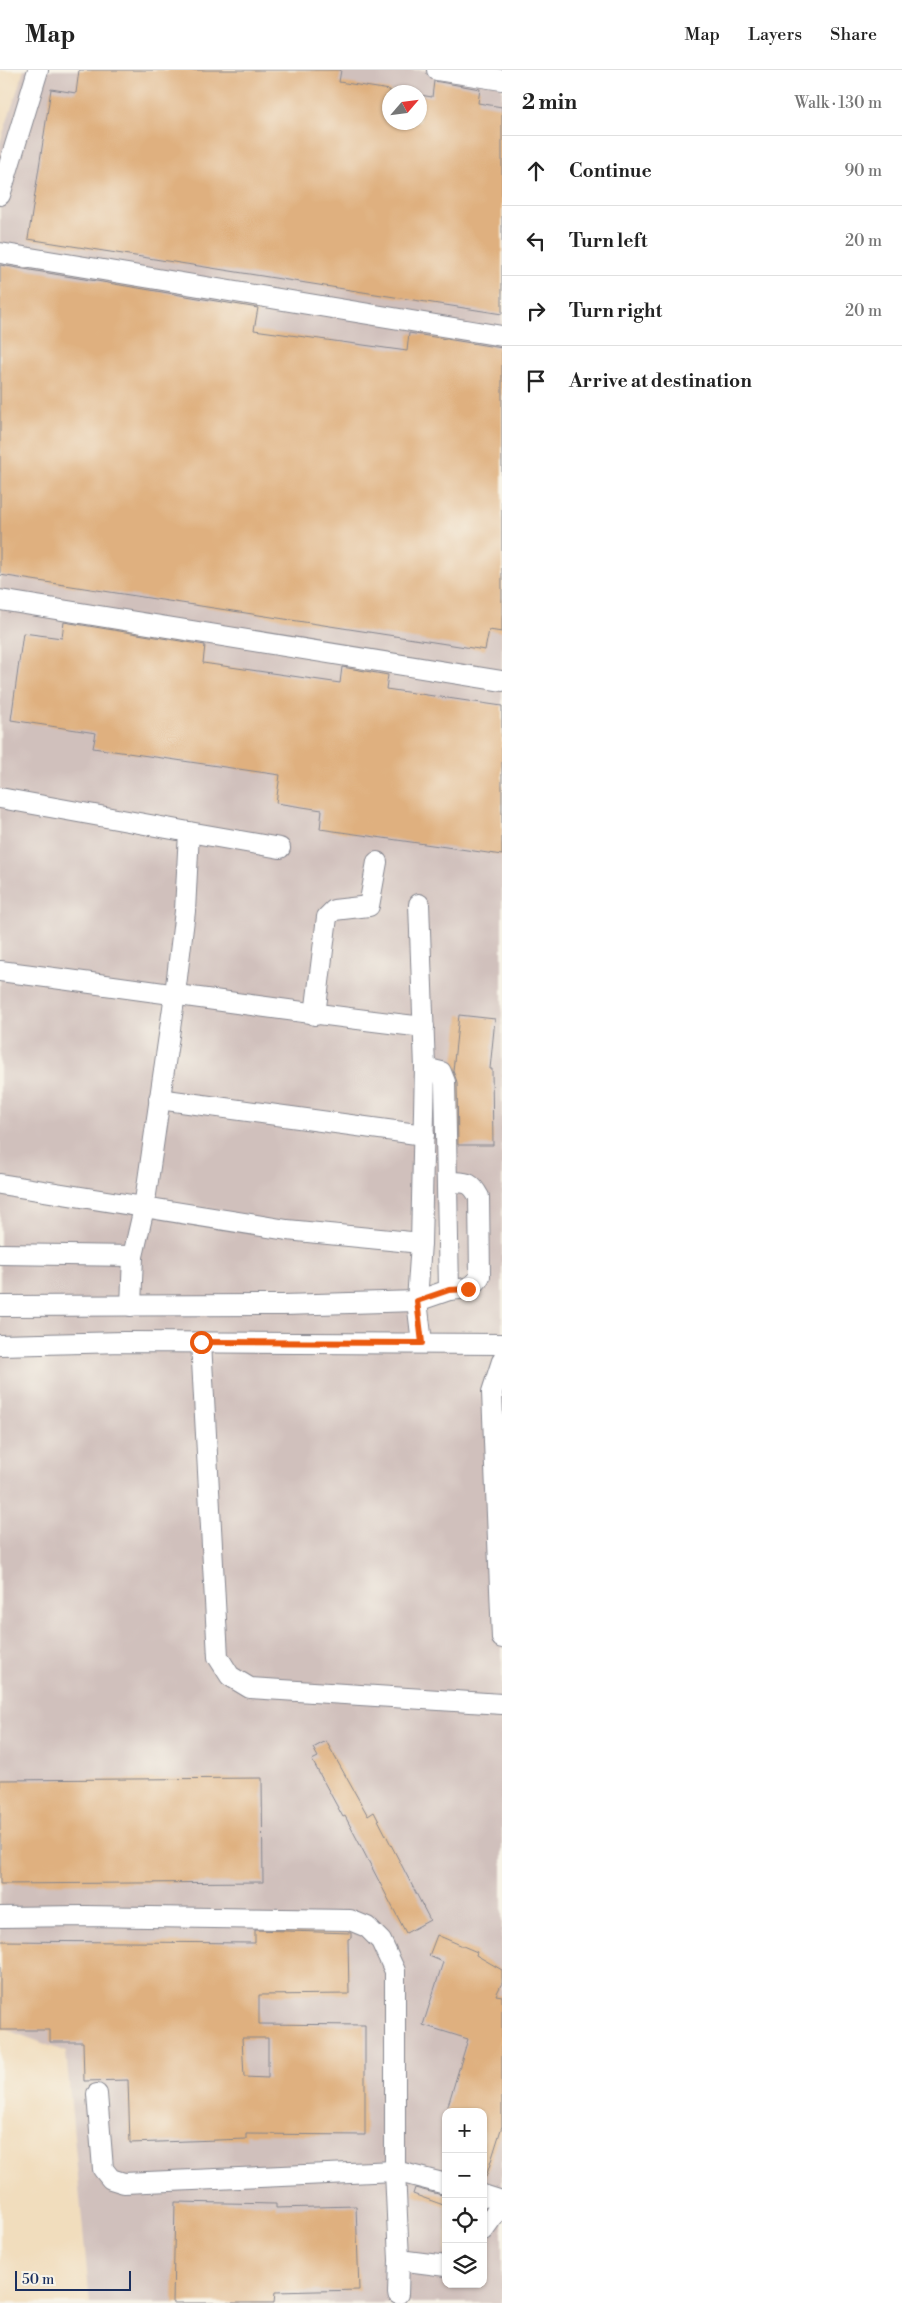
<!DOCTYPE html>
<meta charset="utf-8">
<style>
body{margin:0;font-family:"Libre Bodoni",serif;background:#f2f2f2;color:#222}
.controls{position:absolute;right:15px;bottom:15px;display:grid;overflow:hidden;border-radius:10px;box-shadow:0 1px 4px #0004}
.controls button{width:45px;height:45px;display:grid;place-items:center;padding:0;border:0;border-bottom:1px solid #e0e0e0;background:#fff;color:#222;font:25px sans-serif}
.compass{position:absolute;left:382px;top:15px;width:45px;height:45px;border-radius:50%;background:#fff;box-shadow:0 1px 4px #0004;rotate:62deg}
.scale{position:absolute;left:15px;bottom:12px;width:116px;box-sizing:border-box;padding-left:5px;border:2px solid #1b2f5e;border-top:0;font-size:14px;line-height:18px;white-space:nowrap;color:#1b2f5e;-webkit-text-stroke:4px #f7f3e8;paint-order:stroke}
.stop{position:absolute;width:15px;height:15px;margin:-11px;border:4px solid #ea580c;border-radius:50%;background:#fff}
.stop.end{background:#ea580c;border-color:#fff;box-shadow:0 1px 5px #0008}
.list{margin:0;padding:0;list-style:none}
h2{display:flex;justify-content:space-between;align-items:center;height:65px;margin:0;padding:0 20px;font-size:21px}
h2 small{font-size:16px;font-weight:400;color:#767676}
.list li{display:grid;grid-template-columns:32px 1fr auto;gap:15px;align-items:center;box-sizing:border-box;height:70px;padding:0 20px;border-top:1px solid #e0e0e0}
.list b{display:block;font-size:19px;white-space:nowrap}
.list em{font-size:16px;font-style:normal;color:#767676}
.icon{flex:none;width:28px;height:28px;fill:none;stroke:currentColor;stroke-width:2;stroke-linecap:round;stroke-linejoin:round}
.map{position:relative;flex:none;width:502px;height:2233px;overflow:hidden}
header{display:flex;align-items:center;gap:30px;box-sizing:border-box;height:70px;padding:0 25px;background:#fff;border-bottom:1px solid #e0e0e0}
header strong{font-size:24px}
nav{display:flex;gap:28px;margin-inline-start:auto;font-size:18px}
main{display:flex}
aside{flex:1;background:#fff}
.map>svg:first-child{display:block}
</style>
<header>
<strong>Map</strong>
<nav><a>Map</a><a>Layers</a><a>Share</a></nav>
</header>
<main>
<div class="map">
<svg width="502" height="2233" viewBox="0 0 502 2233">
<rect width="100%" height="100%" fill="#f7f3e8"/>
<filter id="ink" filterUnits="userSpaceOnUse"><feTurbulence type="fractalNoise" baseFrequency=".02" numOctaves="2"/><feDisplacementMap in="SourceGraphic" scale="10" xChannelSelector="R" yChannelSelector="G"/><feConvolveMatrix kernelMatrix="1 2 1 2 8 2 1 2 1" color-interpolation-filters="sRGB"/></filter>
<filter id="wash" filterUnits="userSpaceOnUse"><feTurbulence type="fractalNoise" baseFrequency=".0096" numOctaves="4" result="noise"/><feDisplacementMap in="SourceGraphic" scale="20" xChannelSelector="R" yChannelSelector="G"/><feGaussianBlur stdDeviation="1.12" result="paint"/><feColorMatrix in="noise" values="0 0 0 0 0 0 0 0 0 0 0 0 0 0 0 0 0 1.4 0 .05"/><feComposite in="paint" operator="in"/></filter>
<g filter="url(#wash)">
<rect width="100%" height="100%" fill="#f1ddbd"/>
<!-- industrial -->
<path fill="#d0c0bc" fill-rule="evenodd" d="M 24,0 L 502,0 L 502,2233 L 90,2233 L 66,1982 L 0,1957 L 0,73 ZM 390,22 L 420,22 L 420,52 L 390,52 ZM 446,2042 L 483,2042 L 483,2214 L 446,2214 Z"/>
<g id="blocks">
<!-- building -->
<g fill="#dfb07f" fill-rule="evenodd">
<path d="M 79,0 L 341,0 L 339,12 L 390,20 L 390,52 L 420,52 L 420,25 L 432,27 L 434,11 L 480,19 L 478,33 L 502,37 L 502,244 L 28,169 L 51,19 L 76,23 Z"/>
<path d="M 0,195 L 258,238 L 254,260 L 407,281 L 409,263 L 502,278 L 502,562 L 489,560 L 485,580 L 0,505 Z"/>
<path d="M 64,552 L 205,575 L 203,593 L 340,613 L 342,597 L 388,605 L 386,619 L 502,636 L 502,785 L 320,759 L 322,740 L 276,733 L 280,705 L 93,678 L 96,663 L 11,650 L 23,563 L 62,568 Z"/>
<path d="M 459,945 L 495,949 L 490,999 L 492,999 L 493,1075 L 458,1075 L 457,1012 L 453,1001 Z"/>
<path d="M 326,1671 L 368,1746 L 374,1742 L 430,1850 L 406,1863 L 345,1746 L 343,1747 L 312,1690 L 318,1687 L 313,1678 Z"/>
<path d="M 262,1708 L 263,1812 L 0,1814 L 0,1710 Z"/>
<path d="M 255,1860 L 351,1863 L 351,1868 L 348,1869 L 349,1924 L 259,1925 L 259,1954 L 365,1955 L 365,2065 L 246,2064 L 246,2069 L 130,2073 L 128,2010 L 84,2011 L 83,1972 L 50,1972 L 50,1960 L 0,1960 L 0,1871 L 255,1873 ZM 242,1968 L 268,1968 L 268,2008 L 244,2007 Z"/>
<path d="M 437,1865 L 477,1882 L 476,1885 L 502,1900 L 502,1913 L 496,1925 L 502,1926 L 502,2056 L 486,2107 L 483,2106 L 483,2042 L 446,2042 L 468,1969 L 423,1955 L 443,1892 L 429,1886 Z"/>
<path d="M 415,2118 L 446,2126 L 446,2136 L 413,2124 Z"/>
<path d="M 175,2132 L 276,2134 L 276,2138 L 356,2136 L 359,2220 L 275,2222 L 274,2233 L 173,2233 Z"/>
</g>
</g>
</g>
<g filter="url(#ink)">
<use href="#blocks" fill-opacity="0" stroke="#86868e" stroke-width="1"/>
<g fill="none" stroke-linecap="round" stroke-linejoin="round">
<!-- minor casing -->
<g stroke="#86868e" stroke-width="22">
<g id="minor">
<path d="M 437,0 L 502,10"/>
<path d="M 0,125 L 38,0"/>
<path d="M 0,183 L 502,266"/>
<path d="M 0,530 L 502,611"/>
<path d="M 0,728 L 189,762 L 185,841 L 175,924 L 144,1138 L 133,1186 L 131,1236"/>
<path d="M 189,762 L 280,778"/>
<path d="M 419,834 L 425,998 L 421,1173 L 417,1231 L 422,1273"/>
<path d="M 0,901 C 142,919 283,941 424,957"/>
<path d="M 315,945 L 327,847 L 334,840 L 369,836 L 377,792"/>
<path d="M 159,1029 L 424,1065"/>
<path d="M 448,1112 C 466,1113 470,1110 479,1127 L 480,1206 C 474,1219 462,1219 449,1220"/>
<path d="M 0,1114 L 287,1160 L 421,1173"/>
<path d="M 0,1184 L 133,1186"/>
<path d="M 0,1236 L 283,1235 L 417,1231 L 449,1220 L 445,1012 L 441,1002 L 425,998"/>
<path d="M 201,1272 L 218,1587 L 230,1606 L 250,1618 L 502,1634"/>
<path d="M 0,1275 L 124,1272 L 502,1274"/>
<path d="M 502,1291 L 492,1322 L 502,1568"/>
<path d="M 0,1847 L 84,1846 L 350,1850 L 367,1857 L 381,1871 L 395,1901 L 395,2101 L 399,2190 L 398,2224"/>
<path d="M 97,2024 L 103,2099 L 111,2109 L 124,2113 L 395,2101 L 446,2114"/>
<path d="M 483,2125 L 502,2131"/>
<path d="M 483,2160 L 502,2134"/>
<path d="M 399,2190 L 446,2196"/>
</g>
</g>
<!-- minor -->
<use href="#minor" stroke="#fff" stroke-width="20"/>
</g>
</g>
<g fill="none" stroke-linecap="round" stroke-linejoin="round" filter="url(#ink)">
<!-- route -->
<path stroke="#ea580c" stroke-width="6" d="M 201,1272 L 422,1273 L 417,1231 L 449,1220 L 468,1219"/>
</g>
</svg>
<div class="controls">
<button>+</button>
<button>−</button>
<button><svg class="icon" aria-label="locate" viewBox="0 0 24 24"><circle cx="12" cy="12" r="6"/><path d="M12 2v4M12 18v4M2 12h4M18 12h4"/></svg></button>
<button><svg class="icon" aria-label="layers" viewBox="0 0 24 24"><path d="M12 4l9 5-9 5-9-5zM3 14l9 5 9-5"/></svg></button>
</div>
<svg class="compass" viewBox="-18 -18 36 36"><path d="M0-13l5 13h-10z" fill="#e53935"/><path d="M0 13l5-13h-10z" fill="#767676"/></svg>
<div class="scale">50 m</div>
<div class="stop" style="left:201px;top:1272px"></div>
<div class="stop end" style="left:468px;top:1219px"></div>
</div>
<aside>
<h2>2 min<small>Walk · 130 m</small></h2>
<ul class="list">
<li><svg class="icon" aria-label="ahead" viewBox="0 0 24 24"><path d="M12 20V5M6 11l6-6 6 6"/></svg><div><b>Continue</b></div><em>90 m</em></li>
<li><svg class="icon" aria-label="left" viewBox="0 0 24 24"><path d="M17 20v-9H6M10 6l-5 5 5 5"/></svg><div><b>Turn left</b></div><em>20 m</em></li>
<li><svg class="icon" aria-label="right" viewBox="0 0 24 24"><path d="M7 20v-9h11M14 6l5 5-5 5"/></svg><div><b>Turn right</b></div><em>20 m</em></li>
<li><svg class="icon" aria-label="arrive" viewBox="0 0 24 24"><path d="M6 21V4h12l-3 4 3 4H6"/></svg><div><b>Arrive at destination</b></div></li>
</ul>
</aside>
</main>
